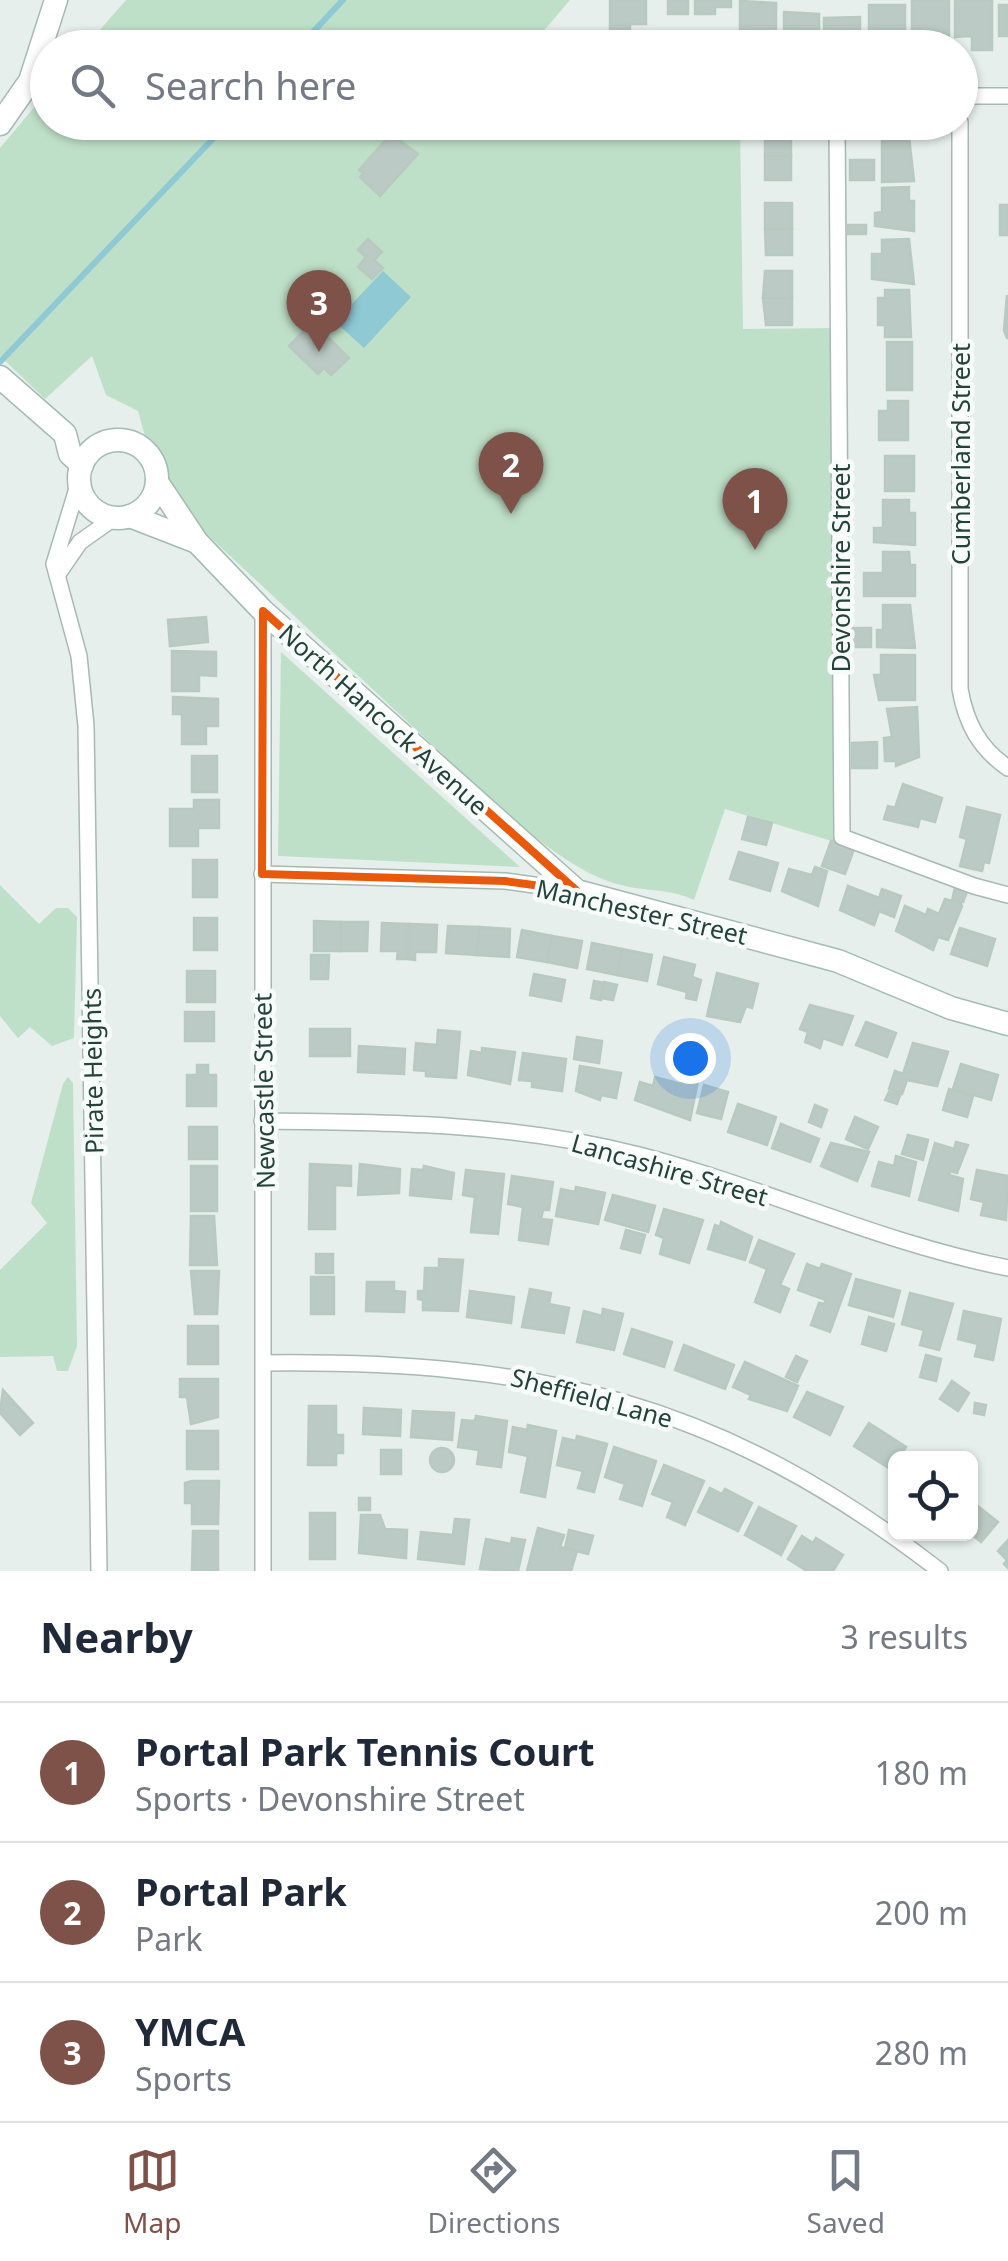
<!DOCTYPE html>
<meta charset="utf-8">
<style>
body{margin:0;font-family:"Noto Sans",sans-serif;background:#f2f2f3;color:#1f2937}
.controls{position:absolute;right:30px;bottom:30px;display:grid;overflow:hidden;border-radius:15px;box-shadow:0 2px 8px #0004}
.controls button{width:90px;height:90px;display:grid;place-items:center;padding:0;border:0;border-bottom:2px solid #e0e1e3;background:#fff;color:#1f2937;font:50px sans-serif}
.you{position:absolute;left:690px;top:1058px;width:35px;height:35px;margin:-25px;border:8px solid #fff;border-radius:50%;background:#1a73e8;box-shadow:0 0 0 15px #1a73e833}
.badge{display:grid;place-items:center;width:65px;height:65px;border-radius:50%;background:#7f5249;color:#fff;font-size:32px;font-weight:700}
.pin{position:absolute;translate:-50% -82px;filter:drop-shadow(0 2px 5px #0008)}
.pin::after{content:'';position:absolute;top:52px;width:35px;height:30px;background:inherit;clip-path:polygon(0 0,100% 0,50% 100%)}
.list{margin:0;padding:0;list-style:none}
h2{display:flex;justify-content:space-between;align-items:center;height:130px;margin:0;padding:0 40px;font-size:42px}
h2 small{font-size:32px;font-weight:400;color:#747a83}
.list li{display:grid;grid-template-columns:65px 1fr auto;gap:30px;align-items:center;box-sizing:border-box;height:140px;padding:0 40px;border-top:2px solid #e0e1e3}
.list b{display:block;font-size:38px;white-space:nowrap}
.list p{margin:0;font-size:32px;white-space:nowrap;color:#747a83}
.list em{font-size:32px;font-style:normal;color:#747a83}
.icon{flex:none;width:55px;height:55px;fill:none;stroke:currentColor;stroke-width:2;stroke-linecap:round;stroke-linejoin:round}
.map{position:relative;flex:none;width:1008px;height:1571px;overflow:hidden}
.search{position:absolute;background:#fff;box-shadow:0 2px 8px #0004;left:30px;right:30px;top:30px;height:110px;display:flex;align-items:center;gap:25px;box-sizing:border-box;padding:0 35px;border-radius:55px;color:#747a83;font-size:38px}
.sheet{height:550px;background:#fff}
nav{display:flex;justify-content:space-around;align-items:center;box-sizing:border-box;height:140px;border-top:2px solid #e0e1e3;background:#fff;font-size:28px;color:#747a83}
nav a{display:grid;justify-items:center;gap:5px}
nav .on{color:#7f5249}
.map>svg:first-child{display:block}
</style>
<div class="map">
<svg width="1008" height="1571" viewBox="0 0 1008 1571">
<rect width="100%" height="100%" fill="#e6efeb"/>
<!-- green -->
<g fill="#bfe0c8">
<path d="M 126,0 L 570,0 L 530,47 L 85,47 Z"/>
<path d="M 47,92 L 48,122 L 740,123 L 743,329 L 831,328 L 835,842 L 725,809 L 694,900 C 669,888 644,892 617,884 C 581,874 549,847 519,826 L 197,525 L 171,492 L 164,462 L 145,436 L 138,411 L 106,395 L 92,356 L 45,399 L 0,356 L 0,148 Z"/>
<path d="M 281,652 L 520,867 L 278,856 Z"/>
<path d="M 0,885 L 39,924 L 56,908 L 68,908 L 77,917 L 74,1038 L 52,1046 L 30,1027 L 18,1038 L 0,1016 Z"/>
<path d="M 68,1077 L 73,1083 L 77,1346 L 68,1371 L 57,1371 L 53,1356 L 0,1357 L 0,1270 L 47,1223 L 31,1203 L 63,1084 Z"/>
</g>
<!-- water -->
<path fill="#8ec9d4" d="M 383,271 L 411,297 L 364,348 L 320,308 L 336,292 L 351,305 Z"/>
<g fill="none" stroke-linecap="round" stroke-linejoin="round">
<!-- stream -->
<g stroke="#8ec9d4" stroke-width="6">
<path d="M 298,48 L 343,0"/>
<path d="M 0,362 L 229,122"/>
</g>
</g>
<!-- building -->
<g fill="#bbcac4" stroke="#b8c9c2" stroke-width="2.5">
<path d="M 610,0 L 646,0 L 646,24 L 630,24 L 630,31 L 610,31 Z"/>
<rect x="668" y="0" width="20" height="14"/>
<path d="M 695,0 L 731,0 L 731,7 L 715,7 L 715,14 L 695,14 Z"/>
<path d="M 912,0 L 949,0 L 949,48 L 929,48 L 929,36 L 912,37 Z"/>
<path d="M 955,0 L 992,0 L 992,50 L 972,50 L 972,36 L 955,37 Z"/>
<path d="M 740,1 L 776,3 L 776,35 L 740,30 Z"/>
<path d="M 869,5 L 905,5 L 905,48 L 884,48 L 884,36 L 869,36 Z"/>
<rect x="999" y="5" width="9" height="31"/>
<path d="M 784,12 L 819,14 L 819,45 L 799,45 L 799,39 L 784,39 Z"/>
<path d="M 860,17 L 860,48 L 824,48 L 824,18 Z"/>
<path d="M 553,38 L 589,39 L 589,48 L 553,48 Z"/>
<rect x="765" y="132" width="26" height="24"/>
<path d="M 391,134 L 418,154 L 380,196 L 360,177 L 363,173 L 359,170 Z"/>
<path d="M 882,137 L 909,137 L 914,181 L 882,182 Z"/>
<rect x="765" y="156" width="26" height="24"/>
<rect x="850" y="160" width="24" height="20"/>
<path d="M 909,187 L 909,201 L 914,201 L 914,231 L 875,226 L 875,213 L 882,212 L 882,188 Z"/>
<rect x="765" y="203" width="27" height="26"/>
<rect x="1000" y="205" width="8" height="30"/>
<rect x="848" y="225" width="18" height="9"/>
<path d="M 765,229 L 792,229 L 792,255 L 766,255 Z"/>
<path d="M 368,239 L 382,252 L 374,260 L 383,268 L 372,279 L 358,267 L 366,257 L 358,250 Z"/>
<path d="M 909,239 L 914,284 L 872,279 L 872,254 L 882,254 L 882,240 Z"/>
<path d="M 765,271 L 792,271 L 792,298 L 763,298 Z"/>
<path d="M 885,290 L 909,290 L 911,337 L 885,337 L 885,325 L 878,325 L 878,298 L 885,298 Z"/>
<path d="M 1007,295 L 1008,338 L 1007,338 L 1004,330 Z"/>
<path d="M 763,298 L 792,298 L 792,325 L 766,325 Z"/>
<path d="M 312,322 L 349,358 L 331,375 L 324,368 L 318,374 L 289,346 Z"/>
<rect x="887" y="342" width="25" height="48"/>
<path d="M 888,401 L 908,401 L 908,440 L 879,440 L 879,411 L 888,411 Z"/>
<rect x="885" y="456" width="29" height="35"/>
<path d="M 883,500 L 909,500 L 909,513 L 915,513 L 915,545 L 874,542 L 874,528 L 883,528 Z"/>
<path d="M 883,552 L 909,552 L 910,565 L 915,565 L 915,596 L 864,596 L 864,573 L 883,573 Z"/>
<path d="M 883,605 L 910,605 L 915,648 L 877,647 L 877,630 L 883,630 Z"/>
<path d="M 206,617 L 208,642 L 170,646 L 168,620 Z"/>
<rect x="851" y="628" width="20" height="19"/>
<path d="M 172,651 L 216,652 L 216,676 L 199,675 L 199,691 L 172,691 Z"/>
<path d="M 881,655 L 915,655 L 915,700 L 879,700 L 874,675 L 881,675 Z"/>
<path d="M 173,697 L 218,699 L 218,726 L 206,726 L 206,744 L 182,744 L 182,714 L 173,714 Z"/>
<path d="M 917,707 L 919,757 L 896,766 L 896,761 L 885,761 L 884,738 L 892,737 L 887,709 Z"/>
<path d="M 877,742 L 877,768 L 852,768 L 852,743 Z"/>
<rect x="192" y="756" width="25" height="36"/>
<path d="M 903,784 L 942,798 L 935,822 L 920,818 L 918,827 L 884,819 L 888,806 L 895,808 Z"/>
<path d="M 194,800 L 219,800 L 219,828 L 198,828 L 198,846 L 170,846 L 170,809 L 194,809 Z"/>
<path d="M 967,807 L 1000,815 L 989,863 L 984,862 L 982,871 L 960,866 L 967,839 L 960,837 Z"/>
<path d="M 748,817 L 772,823 L 766,845 L 742,839 Z"/>
<path d="M 831,841 L 854,849 L 845,874 L 822,866 Z"/>
<path d="M 739,852 L 778,863 L 770,891 L 730,879 Z"/>
<rect x="193" y="860" width="24" height="37"/>
<path d="M 815,867 L 827,871 L 818,906 L 782,891 L 789,869 L 812,875 Z"/>
<path d="M 848,886 L 879,898 L 882,889 L 901,896 L 894,917 L 879,911 L 874,925 L 840,910 Z"/>
<path d="M 955,887 L 967,892 L 963,902 L 959,900 L 962,906 L 948,940 L 938,937 L 933,950 L 896,931 L 905,906 L 926,915 L 928,909 L 939,914 L 945,899 L 952,901 Z"/>
<rect x="194" y="918" width="23" height="32"/>
<path d="M 314,921 L 341,922 L 341,951 L 314,951 Z"/>
<path d="M 341,922 L 368,922 L 367,951 L 341,951 Z"/>
<path d="M 382,923 L 409,924 L 408,959 L 397,959 L 398,951 L 381,951 Z"/>
<path d="M 409,924 L 437,925 L 436,952 L 415,952 L 415,960 L 408,959 Z"/>
<path d="M 448,926 L 479,927 L 477,955 L 446,953 Z"/>
<path d="M 479,927 L 510,929 L 509,957 L 477,955 Z"/>
<path d="M 960,928 L 995,939 L 987,966 L 951,954 Z"/>
<path d="M 522,930 L 552,936 L 547,962 L 517,957 Z"/>
<path d="M 552,936 L 582,941 L 577,968 L 547,962 Z"/>
<path d="M 592,943 L 622,949 L 617,975 L 587,969 Z"/>
<path d="M 622,949 L 652,955 L 647,981 L 617,975 Z"/>
<path d="M 311,955 L 329,955 L 328,979 L 311,979 Z"/>
<path d="M 664,957 L 695,965 L 692,977 L 701,980 L 696,1000 L 686,998 L 687,992 L 658,984 Z"/>
<rect x="187" y="971" width="28" height="31"/>
<path d="M 717,973 L 758,984 L 752,1008 L 746,1006 L 740,1022 L 707,1016 Z"/>
<path d="M 534,974 L 565,980 L 561,1001 L 530,995 Z"/>
<path d="M 594,981 L 604,983 L 601,1000 L 591,998 Z"/>
<path d="M 604,982 L 617,985 L 613,1000 L 601,998 Z"/>
<path d="M 810,1005 L 853,1016 L 842,1045 L 823,1038 L 820,1048 L 805,1042 L 808,1032 L 800,1029 Z"/>
<rect x="185" y="1012" width="29" height="29"/>
<path d="M 866,1022 L 896,1033 L 887,1057 L 856,1045 Z"/>
<rect x="310" y="1029" width="40" height="27"/>
<path d="M 438,1030 L 460,1032 L 456,1078 L 426,1076 L 426,1071 L 414,1070 L 416,1043 L 437,1045 Z"/>
<path d="M 577,1037 L 602,1041 L 599,1063 L 574,1059 Z"/>
<path d="M 913,1043 L 948,1052 L 937,1086 L 907,1080 L 902,1094 L 889,1089 L 895,1071 L 903,1074 Z"/>
<path d="M 359,1046 L 405,1049 L 404,1074 L 358,1072 Z"/>
<path d="M 482,1048 L 515,1052 L 510,1084 L 468,1075 L 471,1051 L 482,1053 Z"/>
<path d="M 523,1053 L 566,1059 L 562,1091 L 532,1087 L 532,1081 L 519,1080 Z"/>
<path d="M 961,1064 L 998,1075 L 991,1100 L 953,1089 Z"/>
<path d="M 197,1065 L 208,1065 L 208,1075 L 216,1075 L 216,1106 L 187,1106 L 187,1075 L 197,1075 Z"/>
<path d="M 580,1066 L 621,1073 L 616,1098 L 601,1095 L 600,1100 L 576,1091 Z"/>
<path d="M 684,1072 L 699,1076 L 690,1120 L 635,1100 L 640,1082 L 653,1086 L 655,1077 L 681,1084 Z"/>
<path d="M 704,1085 L 728,1092 L 721,1119 L 697,1113 Z"/>
<path d="M 949,1089 L 973,1096 L 967,1117 L 943,1110 Z"/>
<path d="M 889,1092 L 900,1095 L 897,1104 L 885,1100 Z"/>
<path d="M 738,1104 L 776,1117 L 767,1145 L 728,1132 Z"/>
<path d="M 815,1105 L 827,1110 L 821,1127 L 809,1122 Z"/>
<path d="M 855,1117 L 878,1127 L 868,1149 L 846,1139 Z"/>
<path d="M 781,1124 L 819,1139 L 810,1162 L 772,1148 Z"/>
<rect x="189" y="1127" width="28" height="32"/>
<path d="M 908,1135 L 928,1140 L 923,1160 L 902,1154 Z"/>
<path d="M 956,1142 L 968,1145 L 957,1173 L 950,1171 L 949,1175 L 963,1179 L 958,1211 L 919,1200 L 935,1143 L 954,1149 Z"/>
<path d="M 831,1143 L 869,1152 L 857,1181 L 821,1166 Z"/>
<path d="M 896,1156 L 916,1162 L 909,1196 L 872,1186 L 879,1162 L 894,1166 Z"/>
<path d="M 310,1164 L 351,1166 L 351,1186 L 335,1185 L 335,1229 L 309,1229 Z"/>
<path d="M 360,1164 L 400,1169 L 399,1193 L 358,1195 Z"/>
<rect x="191" y="1166" width="26" height="45"/>
<path d="M 424,1166 L 454,1173 L 451,1199 L 410,1195 L 412,1169 L 423,1170 Z"/>
<path d="M 466,1170 L 504,1174 L 498,1234 L 471,1232 L 475,1197 L 463,1195 Z"/>
<path d="M 977,1170 L 1008,1176 L 1006,1220 L 981,1215 L 984,1202 L 971,1199 Z"/>
<path d="M 512,1176 L 553,1182 L 549,1210 L 543,1210 L 541,1219 L 552,1220 L 548,1244 L 519,1240 L 523,1207 L 508,1204 Z"/>
<path d="M 576,1187 L 605,1193 L 598,1224 L 556,1216 L 561,1189 L 575,1192 Z"/>
<path d="M 613,1195 L 655,1206 L 648,1232 L 605,1220 Z"/>
<path d="M 664,1209 L 703,1220 L 689,1263 L 660,1254 L 664,1238 L 656,1235 Z"/>
<path d="M 191,1216 L 214,1216 L 217,1265 L 190,1265 Z"/>
<path d="M 721,1222 L 752,1237 L 745,1260 L 708,1249 L 715,1225 L 720,1227 Z"/>
<path d="M 626,1230 L 645,1235 L 640,1253 L 621,1248 Z"/>
<path d="M 759,1240 L 794,1254 L 780,1285 L 789,1289 L 780,1312 L 755,1302 L 767,1269 L 750,1262 Z"/>
<rect x="316" y="1254" width="17" height="19"/>
<path d="M 439,1259 L 463,1260 L 458,1311 L 423,1310 L 423,1300 L 418,1299 L 418,1291 L 424,1291 L 425,1268 L 439,1268 Z"/>
<path d="M 807,1264 L 820,1269 L 822,1264 L 851,1274 L 830,1332 L 811,1325 L 819,1303 L 824,1304 L 826,1300 L 798,1290 Z"/>
<path d="M 191,1271 L 219,1271 L 217,1314 L 195,1314 Z"/>
<rect x="311" y="1277" width="23" height="37"/>
<path d="M 856,1279 L 900,1291 L 893,1317 L 849,1305 Z"/>
<path d="M 367,1282 L 394,1282 L 394,1291 L 405,1292 L 404,1312 L 366,1311 Z"/>
<path d="M 530,1289 L 551,1293 L 549,1304 L 569,1308 L 564,1333 L 522,1327 Z"/>
<path d="M 470,1291 L 514,1297 L 511,1323 L 467,1317 Z"/>
<path d="M 910,1293 L 953,1304 L 939,1350 L 920,1345 L 924,1330 L 902,1324 Z"/>
<path d="M 603,1309 L 623,1314 L 614,1350 L 577,1342 L 584,1311 L 602,1316 Z"/>
<path d="M 964,1311 L 1001,1319 L 993,1360 L 975,1356 L 978,1344 L 958,1339 Z"/>
<path d="M 869,1317 L 894,1324 L 886,1351 L 862,1344 Z"/>
<rect x="188" y="1326" width="30" height="38"/>
<path d="M 632,1329 L 672,1342 L 664,1367 L 624,1354 Z"/>
<path d="M 684,1345 L 734,1365 L 725,1389 L 675,1370 Z"/>
<path d="M 926,1355 L 941,1359 L 936,1381 L 920,1377 Z"/>
<path d="M 796,1356 L 807,1361 L 797,1382 L 786,1377 Z"/>
<path d="M 745,1362 L 798,1386 L 787,1411 L 749,1399 L 751,1395 L 733,1387 Z"/>
<path d="M 180,1379 L 218,1379 L 218,1417 L 191,1424 L 187,1397 L 180,1397 Z"/>
<path d="M 952,1381 L 969,1393 L 958,1411 L 940,1399 Z"/>
<path d="M 3,1390 L 33,1423 L 20,1435 L 0,1413 Z"/>
<path d="M 807,1392 L 843,1407 L 830,1435 L 794,1417 Z"/>
<path d="M 975,1403 L 986,1405 L 984,1415 L 974,1413 Z"/>
<path d="M 309,1406 L 336,1406 L 336,1435 L 343,1435 L 343,1453 L 336,1453 L 336,1465 L 308,1465 Z"/>
<path d="M 364,1408 L 401,1410 L 400,1436 L 363,1434 Z"/>
<path d="M 413,1411 L 454,1413 L 452,1440 L 411,1437 Z"/>
<path d="M 476,1416 L 507,1421 L 501,1467 L 477,1464 L 479,1450 L 458,1447 L 462,1420 L 475,1421 Z"/>
<path d="M 869,1423 L 906,1447 L 892,1470 L 854,1446 Z"/>
<path d="M 528,1425 L 556,1431 L 545,1497 L 521,1492 L 528,1456 L 509,1452 L 513,1427 L 527,1430 Z"/>
<rect x="187" y="1431" width="31" height="38"/>
<path d="M 577,1436 L 607,1444 L 594,1492 L 578,1488 L 583,1471 L 557,1465 L 563,1438 L 576,1441 Z"/>
<path d="M 614,1447 L 656,1461 L 642,1506 L 620,1499 L 625,1484 L 605,1477 Z"/>
<circle cx="442" cy="1460" r="12"/>
<rect x="381" y="1450" width="20" height="24"/>
<path d="M 664,1465 L 704,1481 L 685,1525 L 667,1517 L 673,1502 L 652,1494 Z"/>
<path d="M 192,1481 L 219,1481 L 218,1524 L 192,1524 L 192,1503 L 185,1503 L 185,1483 Z"/>
<path d="M 710,1488 L 722,1494 L 725,1489 L 752,1503 L 738,1531 L 698,1512 Z"/>
<rect x="359" y="1498" width="11" height="12"/>
<path d="M 970,1500 L 998,1522 L 981,1542 L 970,1533 Z"/>
<path d="M 759,1507 L 796,1526 L 781,1555 L 745,1535 Z"/>
<rect x="310" y="1513" width="25" height="46"/>
<path d="M 361,1515 L 380,1515 L 385,1529 L 407,1530 L 406,1558 L 359,1553 Z"/>
<path d="M 455,1519 L 469,1520 L 464,1564 L 418,1559 L 421,1532 L 453,1535 Z"/>
<path d="M 538,1528 L 564,1535 L 560,1547 L 577,1551 L 571,1571 L 527,1571 Z"/>
<path d="M 569,1530 L 593,1536 L 588,1554 L 565,1548 Z"/>
<path d="M 193,1531 L 218,1531 L 218,1571 L 192,1571 Z"/>
<path d="M 802,1536 L 813,1543 L 816,1538 L 843,1555 L 833,1571 L 807,1571 L 788,1559 Z"/>
<path d="M 512,1538 L 525,1540 L 518,1571 L 480,1569 L 486,1539 L 511,1544 Z"/>
<path d="M 1008,1540 L 1008,1568 L 1004,1564 L 1007,1560 L 998,1551 Z"/>
</g>
<g fill="none" stroke-linecap="round" stroke-linejoin="round">
<!-- street casing -->
<g stroke="#a8b8b2" stroke-width="18">
<g id="street">
<path d="M 960,96 L 1008,96"/>
<path d="M 837,122 L 842,837 L 974,886 L 1008,895"/>
<path d="M 960,122 L 960,689 C 966,723 979,748 1008,768"/>
<path d="M 79,482 L 54,564 L 79,656 L 86,726 L 99,1571"/>
<path d="M 58,574 L 80,542 L 114,518"/>
<path d="M 263,611 L 263,1571"/>
<path d="M 262,874 L 505,881 L 577,891"/>
<path d="M 262,1121 C 390,1122 514,1123 639,1155 C 764,1187 880,1243 1008,1268"/>
<path d="M 264,1363 C 538,1360 719,1400 940,1571"/>
</g>
</g>
<!-- secondary casing -->
<g stroke="#a4bbb3" stroke-width="25">
<g id="secondary">
<path d="M 0,124 L 30,81 L 56,0"/>
<path d="M 0,377 L 65,434 L 70,454 L 82,465"/>
<circle cx="118" cy="479" r="39"/>
<path d="M 157,482 L 197,542 L 263,611 L 577,891 L 838,961 L 951,1008 L 1008,1024"/>
<path d="M 130,516 L 197,542"/>
</g>
</g>
<!-- street -->
<use href="#street" stroke="#fff" stroke-width="15"/>
<!-- secondary -->
<use href="#secondary" stroke="#fff" stroke-width="22"/>
</g>
<!-- marked area -->
<path fill="none" stroke="#e8590c" stroke-width="8" stroke-linejoin="round" d="M 263,611 L 577,891 L 505,881 L 262,874 Z"/>
<g text-anchor="middle" dominant-baseline="central" stroke-width="9" stroke-linejoin="round" paint-order="stroke">
<!-- street labels -->
<g font-size="25" fill="#24423a" stroke="#f7fbf9">
<text transform="translate(960 454) rotate(-90)">Cumberland Street</text>
<text transform="translate(840 568) rotate(-90)">Devonshire Street</text>
<text transform="translate(384 719) rotate(42)">North Hancock Avenue</text>
<text transform="translate(642 911) rotate(13)">Manchester Street</text>
<text transform="translate(92 1071) rotate(-91)">Pirate Heights</text>
<text transform="translate(263 1091) rotate(-91)">Newcastle Street</text>
<text transform="translate(670 1169) rotate(16)">Lancashire Street</text>
<text transform="translate(592 1397) rotate(15)">Sheffield Lane</text>
</g>
</g>
</svg>
<div class="controls">
<button><svg class="icon" aria-label="locate" viewBox="0 0 24 24"><circle cx="12" cy="12" r="6"/><path d="M12 2v4M12 18v4M2 12h4M18 12h4"/></svg></button>
</div>
<div class="you"></div>
<div class="pin badge" style="left:755px;top:550px">1</div>
<div class="pin badge" style="left:511px;top:514px">2</div>
<div class="pin badge" style="left:319px;top:352px">3</div>
<div class="search"><svg class="icon" aria-label="search" viewBox="0 0 24 24"><circle cx="10" cy="10" r="6"/><path d="M15 15l6 6"/></svg>Search here</div>
</div>
<section class="sheet">
<h2>Nearby<small>3 results</small></h2>
<ul class="list">
<li><span class="badge">1</span><div><b>Portal Park Tennis Court</b><p>Sports · Devonshire Street</p></div><em>180 m</em></li>
<li><span class="badge">2</span><div><b>Portal Park</b><p>Park</p></div><em>200 m</em></li>
<li><span class="badge">3</span><div><b>YMCA</b><p>Sports</p></div><em>280 m</em></li>
</ul>
</section>
<nav>
<a class="on"><svg class="icon" aria-label="map" viewBox="0 0 24 24"><path d="M3 6l6-2 6 2 6-2v14l-6 2-6-2-6 2zM9 4v14M15 6v14"/></svg>Map</a>
<a><svg class="icon" aria-label="directions" viewBox="0 0 24 24"><path d="M12 3l9 9-9 9-9-9zM9 14v-3h6M13 9l2 2-2 2"/></svg>Directions</a>
<a><svg class="icon" aria-label="saved" viewBox="0 0 24 24"><path d="M7 4h10v16l-5-4-5 4z"/></svg>Saved</a>
</nav>
